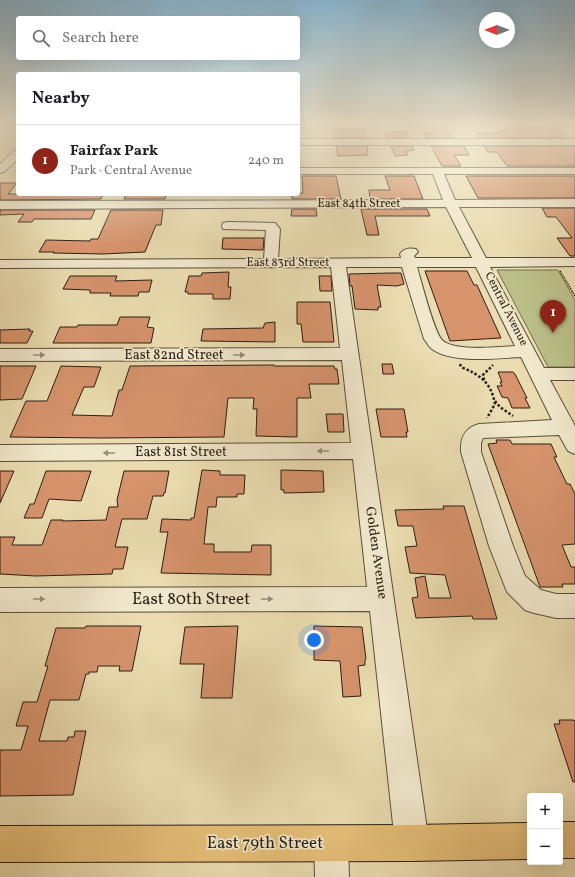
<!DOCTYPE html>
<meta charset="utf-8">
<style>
body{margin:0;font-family:Vollkorn,serif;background:#f2f2f2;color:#202124}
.controls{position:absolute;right:12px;bottom:12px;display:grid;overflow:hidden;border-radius:4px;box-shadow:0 4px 16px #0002}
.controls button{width:36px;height:36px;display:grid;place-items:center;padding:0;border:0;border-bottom:1px solid #e0e0e0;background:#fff;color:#202124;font:20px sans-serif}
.compass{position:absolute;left:479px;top:12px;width:36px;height:36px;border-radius:50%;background:#fff;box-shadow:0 4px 16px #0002;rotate:270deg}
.you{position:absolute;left:314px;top:640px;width:14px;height:14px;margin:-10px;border:3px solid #fff;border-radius:50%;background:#1a73e8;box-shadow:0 0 0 6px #1a73e833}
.badge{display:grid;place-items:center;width:26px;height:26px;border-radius:50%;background:#8f2418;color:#fff;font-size:13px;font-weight:700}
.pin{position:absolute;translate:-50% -33px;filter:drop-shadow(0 1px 2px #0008)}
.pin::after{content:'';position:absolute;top:21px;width:14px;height:12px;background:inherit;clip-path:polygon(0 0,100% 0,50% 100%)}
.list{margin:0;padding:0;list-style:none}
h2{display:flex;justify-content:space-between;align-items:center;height:52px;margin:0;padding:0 16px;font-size:17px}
h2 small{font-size:13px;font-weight:400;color:#757577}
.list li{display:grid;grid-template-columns:26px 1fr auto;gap:12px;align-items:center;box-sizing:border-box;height:72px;padding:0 16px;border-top:1px solid #e0e0e0}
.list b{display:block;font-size:15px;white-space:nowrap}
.list p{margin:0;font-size:13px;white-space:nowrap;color:#757577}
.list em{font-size:13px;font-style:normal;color:#757577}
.icon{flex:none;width:22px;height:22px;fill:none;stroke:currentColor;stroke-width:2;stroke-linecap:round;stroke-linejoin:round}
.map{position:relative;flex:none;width:575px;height:877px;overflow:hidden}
.search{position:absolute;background:#fff;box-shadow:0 4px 16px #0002;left:16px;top:16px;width:284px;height:44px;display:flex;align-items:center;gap:10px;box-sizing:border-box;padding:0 14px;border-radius:4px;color:#757577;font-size:15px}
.panel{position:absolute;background:#fff;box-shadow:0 4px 16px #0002;left:16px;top:72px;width:284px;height:124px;border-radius:4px}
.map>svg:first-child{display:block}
</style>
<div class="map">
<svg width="575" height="877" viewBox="0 0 575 877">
<rect width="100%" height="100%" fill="#eadcb0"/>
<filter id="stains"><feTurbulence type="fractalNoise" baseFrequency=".005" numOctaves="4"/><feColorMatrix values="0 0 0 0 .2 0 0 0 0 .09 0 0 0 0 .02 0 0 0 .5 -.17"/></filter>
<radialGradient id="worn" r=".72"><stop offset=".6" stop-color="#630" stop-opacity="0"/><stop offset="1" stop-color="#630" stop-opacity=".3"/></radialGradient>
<!-- green -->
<path fill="#bbbf88" stroke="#726f4e" d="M 497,270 L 558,270 L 575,300 L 575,367 L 548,367 Z"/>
<!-- building -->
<g fill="#d6936c" stroke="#2a1f15">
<path d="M 521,122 L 551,122 L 567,138 L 479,138 L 476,133 L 501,133 L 500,131 Z"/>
<path d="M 431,126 L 445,126 L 453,138 L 426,138 L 424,133 L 435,133 Z"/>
<path d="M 363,129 L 365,138 L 334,138 L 333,130 Z"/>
<path d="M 385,132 L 403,132 L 407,133 L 409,138 L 387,138 Z"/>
<path d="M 336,146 L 367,146 L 368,155 L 338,156 Z"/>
<path d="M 391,146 L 412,146 L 414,150 L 406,151 L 408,155 L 395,156 Z"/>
<path d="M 431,146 L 464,146 L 469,155 L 454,155 L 461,166 L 442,166 Z"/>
<path d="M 484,146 L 575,146 L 575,166 L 507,166 L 497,152 L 488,152 Z"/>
<path d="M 302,176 L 336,176 L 341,199 L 292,199 L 292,194 L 303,193 Z"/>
<path d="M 385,176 L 414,176 L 423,199 L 370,199 L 369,190 L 390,190 Z"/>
<path d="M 466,176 L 575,176 L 575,198 L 478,198 Z"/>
<path d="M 0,183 L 17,183 L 8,194 L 103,195 L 101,199 L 0,200 Z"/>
<path d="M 126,194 L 166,194 L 165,199 L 124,199 Z"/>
<path d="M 542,208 L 575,208 L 575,256 L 570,256 L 557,238 L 572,238 L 556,217 L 547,217 Z"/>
<path d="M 292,209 L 316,209 L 317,216 L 291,216 Z"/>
<path d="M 361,209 L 427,209 L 430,216 L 375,216 L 379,235 L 367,235 Z"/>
<path d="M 0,210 L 95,210 L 91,219 L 34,219 L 32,222 L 18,222 L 24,214 L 0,215 Z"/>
<path d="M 111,210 L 163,210 L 161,225 L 156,225 L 145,252 L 103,254 L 53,253 L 54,252 L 39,252 L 46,240 L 90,241 L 91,239 L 98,239 Z"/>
<path d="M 223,238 L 264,238 L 263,250 L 222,249 Z"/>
<path d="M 425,271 L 467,271 L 474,285 L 477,285 L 501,338 L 450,341 Z"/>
<path d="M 229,272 L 228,287 L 231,287 L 230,299 L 213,299 L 213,294 L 188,294 L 188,292 L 185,292 L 189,276 L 201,276 L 202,273 Z"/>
<path d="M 390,273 L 401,273 L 404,284 L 397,286 L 377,285 L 381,307 L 378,307 L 378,310 L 355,309 L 352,286 L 350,286 L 349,274 Z"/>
<path d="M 70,276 L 117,276 L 115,281 L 152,280 L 149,292 L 139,292 L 138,296 L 110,296 L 111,293 L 90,293 L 90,290 L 63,289 Z"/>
<path d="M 319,276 L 331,276 L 332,291 L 320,291 Z"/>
<path d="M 297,302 L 330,302 L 334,342 L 303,342 L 301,324 L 297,324 Z"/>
<path d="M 120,317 L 150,317 L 147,327 L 154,328 L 151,343 L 53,343 L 60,327 L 77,327 L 78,325 L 117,325 Z"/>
<path d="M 275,322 L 275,342 L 201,341 L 203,329 L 263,328 L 265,323 Z"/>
<path d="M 30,329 L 29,331 L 33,331 L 27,343 L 0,343 L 0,330 Z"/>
<path d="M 382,364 L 392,364 L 394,374 L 383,374 Z"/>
<path d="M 274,365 L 274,366 L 334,366 L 335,369 L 337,369 L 339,384 L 309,384 L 311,398 L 297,398 L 297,437 L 256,436 L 257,409 L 253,409 L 254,398 L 228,398 L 224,437 L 102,438 L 10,437 L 26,401 L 47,401 L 61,366 L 101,367 L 94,387 L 84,387 L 72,415 L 112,416 L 119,390 L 122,390 L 130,366 Z"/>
<path d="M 0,366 L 36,366 L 22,399 L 0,400 Z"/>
<path d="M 498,372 L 513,372 L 515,374 L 527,398 L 525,398 L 530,408 L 512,408 L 508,398 L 502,397 L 497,386 L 502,386 L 500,382 L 502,382 Z"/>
<path d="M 376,409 L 404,409 L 408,432 L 406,432 L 407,437 L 381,437 Z"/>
<path d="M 326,414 L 343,414 L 344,432 L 328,432 Z"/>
<path d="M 496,440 L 510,440 L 512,444 L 551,444 L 557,457 L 554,457 L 567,484 L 570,484 L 575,494 L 575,544 L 562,545 L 571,567 L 575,567 L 575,584 L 562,584 L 563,587 L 540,587 L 488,444 L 497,443 Z"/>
<path d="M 202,470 L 220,471 L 220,475 L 245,475 L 244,494 L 237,494 L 237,497 L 217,497 L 216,507 L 208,507 L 204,544 L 214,544 L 214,552 L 251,552 L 252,545 L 271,545 L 271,575 L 161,573 L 168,532 L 160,532 L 162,519 L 191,520 L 191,518 L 194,518 Z"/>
<path d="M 281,470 L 323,471 L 324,492 L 284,493 L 284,490 L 281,490 Z"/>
<path d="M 0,471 L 14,471 L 0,503 Z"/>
<path d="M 46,471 L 91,471 L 81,501 L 49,499 L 42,518 L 24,518 L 30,504 L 34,504 Z"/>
<path d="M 124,471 L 169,471 L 165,493 L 164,493 L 163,496 L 153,496 L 147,519 L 122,519 L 115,547 L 128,547 L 123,569 L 113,569 L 112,574 L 36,576 L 0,574 L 0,537 L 15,537 L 12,545 L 42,545 L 51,520 L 63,520 L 62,521 L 106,520 L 109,507 L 118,507 L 117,500 Z"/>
<path d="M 443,506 L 464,506 L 497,619 L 473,619 L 472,616 L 416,618 L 412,598 L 418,597 L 415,578 L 425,576 L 429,598 L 451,598 L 445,575 L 410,573 L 405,547 L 417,546 L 413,526 L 398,526 L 395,510 L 444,509 Z"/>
<path d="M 86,626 L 141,626 L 132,671 L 119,671 L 120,666 L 98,666 L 97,672 L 89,672 L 89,674 L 86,674 L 79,700 L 50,700 L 39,741 L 67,741 L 68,737 L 74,737 L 75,731 L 86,731 L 73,795 L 0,796 L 0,750 L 21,750 L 28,726 L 16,726 L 23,702 L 37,702 L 48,666 L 45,666 L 56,628 L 85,628 Z"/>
<path d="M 238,626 L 232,698 L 201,698 L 204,664 L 180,664 L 185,627 Z"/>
<path d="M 314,626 L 362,627 L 366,659 L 365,660 L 365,665 L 358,666 L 361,696 L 343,697 L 340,661 L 314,660 Z"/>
<path d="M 559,720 L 573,720 L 575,721 L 575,782 L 573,782 L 554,724 L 560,724 Z"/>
</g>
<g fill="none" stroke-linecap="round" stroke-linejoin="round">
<!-- minor casing -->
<g stroke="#5a4e3c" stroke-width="2">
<g id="minor">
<rect x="0" y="122" width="18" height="3"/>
<rect x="298" y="139" width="277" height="6"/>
<path d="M 18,150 L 18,159 L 4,172 L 0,173 L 0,164 L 14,151 Z"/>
<path d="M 298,168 L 575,168 L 575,174 L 444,174 L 455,200 L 575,199 L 575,207 L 459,207 L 486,258 L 575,258 L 575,266 L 490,267 L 544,368 L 575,368 L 575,380 L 550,380 L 575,426 L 575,454 L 568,451 L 559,435 L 483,438 L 481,443 L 481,452 L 513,546 L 525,576 L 541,590 L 556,594 L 575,594 L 575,618 L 556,618 L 534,613 L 525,610 L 507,592 L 489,546 L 461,452 C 460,437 465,428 479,424 L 552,420 L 521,357 C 497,358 452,364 432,349 C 428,346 427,342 424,339 L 402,267 L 346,267 L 429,843 L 424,855 L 412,860 L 400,855 L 395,843 L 370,611 L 0,612 L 0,588 L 367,587 L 353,459 L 0,461 L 0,445 L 351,443 L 342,360 L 0,361 L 0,349 L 340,348 L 331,267 L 0,268 L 0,260 L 264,259 L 266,230 L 223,229 L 222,226 L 223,223 L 228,222 L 275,223 L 280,229 L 278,259 L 401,258 L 400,254 C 404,248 410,248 416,249 L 418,252 L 414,256 L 415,258 L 472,258 L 446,207 L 0,209 L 0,201 L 443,200 L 433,174 L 298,174 ZM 417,267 L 476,267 L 515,346 C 499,347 454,352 442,340 C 434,332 421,280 417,267 Z"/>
<path d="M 331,826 L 343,831 L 348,843 L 349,877 L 315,877 L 314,843 L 319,831 Z"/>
</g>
</g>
<!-- major casing -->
<g stroke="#2a1f15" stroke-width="2">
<g id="major">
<rect x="560" y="822" width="15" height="36"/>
<path d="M 530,823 L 530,859 L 412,861 L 0,862 L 0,826 L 412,825 Z"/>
</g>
</g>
<!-- path-far1 -->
<path stroke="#2a1f15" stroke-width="1.5" stroke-dasharray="1.5 1" stroke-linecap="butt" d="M 560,271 L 575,296"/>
<!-- path -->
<g stroke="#2a1f15" stroke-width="2.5" stroke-dasharray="2.5 2" stroke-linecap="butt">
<path d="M 460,364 L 461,367 C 480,375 491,382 495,404 L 487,418"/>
<path d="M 484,380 L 483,375 L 493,365"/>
<path d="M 495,401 L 500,407 L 513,416"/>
</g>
<!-- minor -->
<use href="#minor" fill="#f1e8cc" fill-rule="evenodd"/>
<!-- major -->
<use href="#major" fill="#e5be78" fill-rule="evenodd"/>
</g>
<!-- one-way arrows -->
<defs><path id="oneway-solid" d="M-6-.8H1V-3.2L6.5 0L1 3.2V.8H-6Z"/></defs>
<g fill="#978e7a">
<use href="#oneway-solid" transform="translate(39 355)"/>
<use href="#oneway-solid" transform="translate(239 355)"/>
<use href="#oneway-solid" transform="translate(323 451) rotate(180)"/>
<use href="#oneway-solid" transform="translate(109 453) rotate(180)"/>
<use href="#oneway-solid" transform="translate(39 599)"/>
<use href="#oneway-solid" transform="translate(267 599)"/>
</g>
<!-- sky -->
<linearGradient id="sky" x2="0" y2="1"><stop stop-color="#88b6d2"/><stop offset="0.5" stop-color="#f6efdb"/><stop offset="1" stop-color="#f6efdb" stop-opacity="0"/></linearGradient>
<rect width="575" height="245" fill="url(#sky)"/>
<g text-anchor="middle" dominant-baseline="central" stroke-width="3.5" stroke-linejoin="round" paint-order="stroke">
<!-- far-street labels -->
<g font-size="12" fill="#2a1f15" stroke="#f1e8cc">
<text x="359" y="204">East 84th Street</text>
<text x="288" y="263">East 83rd Street</text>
<text transform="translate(506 309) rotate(63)">Central Avenue</text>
</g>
<!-- street labels -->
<g font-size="14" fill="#2a1f15" stroke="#f1e8cc">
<text x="174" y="355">East 82nd Street</text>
<text x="181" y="452">East 81st Street</text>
<text transform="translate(376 553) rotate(82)">Golden Avenue</text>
</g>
<!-- near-street labels -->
<g font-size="17" fill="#2a1f15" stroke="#f1e8cc">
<text x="191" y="599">East 80th Street</text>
<text x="265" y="843">East 79th Street</text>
</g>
</g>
<rect width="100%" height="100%" filter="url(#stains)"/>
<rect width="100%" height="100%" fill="url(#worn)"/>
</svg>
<div class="controls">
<button>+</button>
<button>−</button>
</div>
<svg class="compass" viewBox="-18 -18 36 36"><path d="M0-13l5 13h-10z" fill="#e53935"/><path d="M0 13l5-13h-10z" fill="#757577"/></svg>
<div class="you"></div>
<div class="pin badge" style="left:553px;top:333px">1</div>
<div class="search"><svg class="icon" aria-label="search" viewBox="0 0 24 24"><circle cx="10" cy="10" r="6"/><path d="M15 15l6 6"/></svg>Search here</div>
<section class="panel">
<h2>Nearby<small></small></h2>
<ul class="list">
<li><span class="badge">1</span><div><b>Fairfax Park</b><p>Park · Central Avenue</p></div><em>240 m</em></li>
</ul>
</section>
</div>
